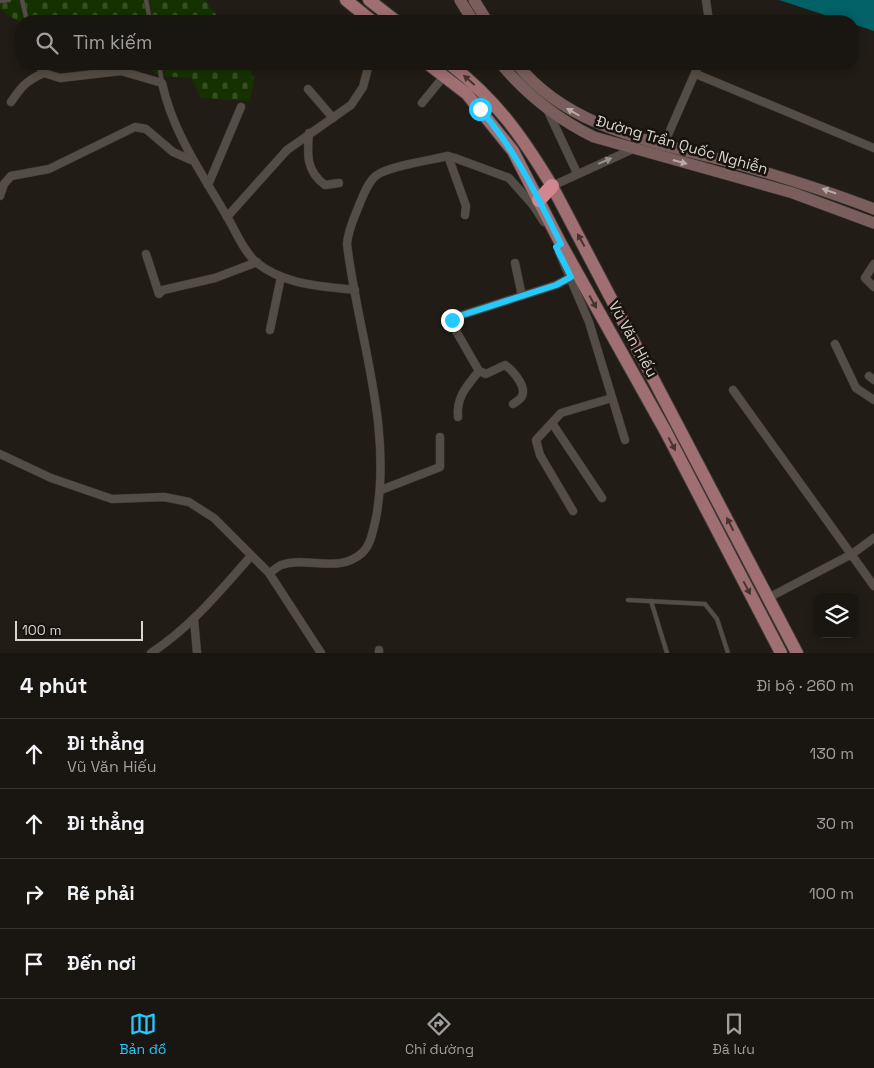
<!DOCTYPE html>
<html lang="vi">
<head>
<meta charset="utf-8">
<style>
	body { margin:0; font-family:"Space Grotesk",sans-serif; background:#221e19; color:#f1f3f6 }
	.controls { position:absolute; right:15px; bottom:15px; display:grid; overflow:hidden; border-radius:10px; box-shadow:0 2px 8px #0003 }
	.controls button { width:45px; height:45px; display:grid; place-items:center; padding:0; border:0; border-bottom:1px solid #373430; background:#191510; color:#f1f3f6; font:25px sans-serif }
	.scale { position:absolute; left:15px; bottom:12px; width:128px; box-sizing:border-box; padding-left:5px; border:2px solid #d8d5d0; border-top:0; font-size:14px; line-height:18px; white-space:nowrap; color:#d8d5d0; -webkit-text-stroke:4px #18130c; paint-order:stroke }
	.stop { position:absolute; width:15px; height:15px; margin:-11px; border:4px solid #25c9fe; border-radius:50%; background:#fff }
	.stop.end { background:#25c9fe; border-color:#fff; box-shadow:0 1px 5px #0008 }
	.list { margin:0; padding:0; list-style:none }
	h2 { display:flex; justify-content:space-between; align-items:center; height:65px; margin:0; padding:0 20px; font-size:21px }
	h2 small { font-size:16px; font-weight:400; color:#9f9f9f }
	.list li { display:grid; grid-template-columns:32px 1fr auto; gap:15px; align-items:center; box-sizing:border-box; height:70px; padding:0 20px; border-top:1px solid #373430 }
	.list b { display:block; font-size:19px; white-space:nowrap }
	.list p { margin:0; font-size:16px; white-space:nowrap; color:#9f9f9f }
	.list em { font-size:16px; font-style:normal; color:#9f9f9f }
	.icon { flex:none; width:28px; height:28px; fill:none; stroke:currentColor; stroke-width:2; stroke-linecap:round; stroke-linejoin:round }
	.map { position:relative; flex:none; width:874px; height:653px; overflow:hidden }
	.search { position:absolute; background:#191510; box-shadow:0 2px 8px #0003; left:15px; right:15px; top:15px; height:55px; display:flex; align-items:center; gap:12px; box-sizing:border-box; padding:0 18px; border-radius:20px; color:#9f9f9f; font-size:19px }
	.sheet { height:345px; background:#191510 }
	nav { display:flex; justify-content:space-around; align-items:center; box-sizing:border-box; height:70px; border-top:1px solid #373430; background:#191510; font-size:14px; color:#9f9f9f }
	nav a { display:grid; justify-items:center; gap:2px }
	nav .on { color:#25c9fe }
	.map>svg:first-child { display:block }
</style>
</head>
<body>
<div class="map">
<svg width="874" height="653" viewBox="0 0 874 653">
	<defs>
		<pattern id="cemetery-stones" width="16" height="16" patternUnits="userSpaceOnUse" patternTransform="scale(1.25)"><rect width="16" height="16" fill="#153100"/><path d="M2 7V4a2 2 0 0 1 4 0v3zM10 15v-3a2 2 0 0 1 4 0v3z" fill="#364e24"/></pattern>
	</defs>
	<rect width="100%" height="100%" fill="#211c15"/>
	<g fill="url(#cemetery-stones)">
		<path d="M0,0H205L221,21L21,23L0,10Z"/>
		<path d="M140,64H248L254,80L250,101L201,98L191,78L161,76Z"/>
	</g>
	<path fill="#026067" d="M779,0H874V31L853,24V21H843Z"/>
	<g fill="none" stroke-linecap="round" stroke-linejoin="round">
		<defs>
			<g id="lane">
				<path d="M22,0L27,21"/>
				<path d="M146,0L150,21"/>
				<path d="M0,1L9,0"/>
				<path d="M159,64L162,83"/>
				<path d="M628,600L705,604L717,619L728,653"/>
				<path d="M651,601L667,653"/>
			</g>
			<g id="street">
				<path d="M706,0L709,21"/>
				<path d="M38,64L44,73L60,78L121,71L162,83C173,133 201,172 226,215C236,231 243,251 257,263C285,285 321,286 355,290"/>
				<path d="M696,74L874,148"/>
				<path d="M308,89L333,118"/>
				<path d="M11,102C21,87 27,80 44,73"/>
				<path d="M422,103L444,76"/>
				<path d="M547,109L577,173"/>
				<path d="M309,133C307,154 306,171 325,185L339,183"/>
				<path d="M664,144L699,64"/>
				<path d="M448,156L466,206L465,215"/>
				<path d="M208,185L241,107"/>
				<path d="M552,186L633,149"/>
				<path d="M0,196L4,184L11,176L49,169L135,127L146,129L173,152L191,160"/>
				<path d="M227,217L287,150L351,105L363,87L369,64"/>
				<path d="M559,252L589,322L625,440"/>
				<path d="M146,254L159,294L163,290L215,278L257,262"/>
				<path d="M515,263L522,296"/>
				<path d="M874,264L865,278L874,287"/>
				<path d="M270,330L281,277"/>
				<path d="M835,344L856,388L874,400"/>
				<path d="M869,376L874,380"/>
				<path d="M733,390L874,586"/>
				<path d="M513,404C516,402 521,399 522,396C527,386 512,370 505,365L486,374L479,371L452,324L453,318L556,285L571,277"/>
				<path d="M458,417C456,397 467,386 479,371"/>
				<path d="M552,423L602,498"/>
				<path d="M0,454L51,478L112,499L164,497L189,502L214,518L269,573L321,653"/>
				<path d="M381,490L440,467V437"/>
				<path d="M573,511L540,455L536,440L561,413L612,398"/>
				<path d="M269,573C273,571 277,567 281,565C308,556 339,574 362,553C371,545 373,530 376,518C393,426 358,336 347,244C348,231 353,220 358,208C362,198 368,181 377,175C389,166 431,160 448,156L455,158L509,178L533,205L544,222"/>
				<path d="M768,598L852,554L874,538"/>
				<path d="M194,619L197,653"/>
				<path d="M379,650V653"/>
				<path d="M151,653C191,627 220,591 251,556"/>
			</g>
			<g id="secondary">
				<path d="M460,0L473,21"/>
				<path d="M474,0L487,21"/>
				<path d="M501,64C528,96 557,119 594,137L793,193L874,223"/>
				<path d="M517,64C568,128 651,141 726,161C776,175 825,190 874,209"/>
			</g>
			<g id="primary">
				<path d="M346,0L372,21"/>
				<path d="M369,0L396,21"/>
				<path d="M428,64L467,94L513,151L561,244L666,432L781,653"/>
				<path d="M450,64C497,101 521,135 552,186L797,653"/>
			</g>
			<path id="highway" d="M539,200L552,186"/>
		</defs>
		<use href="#lane" stroke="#3c3834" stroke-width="5"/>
		<use href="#street" stroke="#3c3834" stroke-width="9"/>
		<use href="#secondary" stroke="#3c3834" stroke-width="12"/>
		<use href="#primary" stroke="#3c3834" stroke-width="14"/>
		<use href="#highway" stroke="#3c3834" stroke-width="15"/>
		<use href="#lane" stroke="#534d45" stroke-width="4"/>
		<use href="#street" stroke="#534d45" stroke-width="8"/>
		<use href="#secondary" stroke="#795e5c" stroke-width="11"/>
		<use href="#primary" stroke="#9f6f72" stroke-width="12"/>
		<use href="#highway" stroke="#d28690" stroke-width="14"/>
	</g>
	<defs><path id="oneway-solid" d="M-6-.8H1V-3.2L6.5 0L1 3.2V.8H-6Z" transform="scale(1.25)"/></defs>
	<g fill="#473330">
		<use href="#oneway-solid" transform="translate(469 80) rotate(-139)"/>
		<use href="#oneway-solid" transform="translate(581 240) rotate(-119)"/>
		<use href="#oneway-solid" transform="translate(593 302) rotate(61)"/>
		<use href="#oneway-solid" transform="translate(672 444) rotate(62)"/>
		<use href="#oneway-solid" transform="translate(730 524) rotate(-117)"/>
		<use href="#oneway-solid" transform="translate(747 588) rotate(62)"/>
	</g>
	<g fill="#b7aba7">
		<use href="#oneway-solid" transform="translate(573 112) rotate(-150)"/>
		<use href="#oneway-solid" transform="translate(680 162) rotate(15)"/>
		<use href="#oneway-solid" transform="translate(829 191) rotate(-161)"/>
	</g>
	<use fill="#96918a" href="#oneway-solid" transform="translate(605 161) rotate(-23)"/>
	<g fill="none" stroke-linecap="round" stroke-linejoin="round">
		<path stroke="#25c9fe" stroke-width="6" d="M452,320L453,318L556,285L571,277L556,247L561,244C537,196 515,149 480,109"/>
	</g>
	<g text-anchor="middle" stroke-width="5" stroke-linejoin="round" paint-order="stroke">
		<g font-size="15" fill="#d8d5d0" stroke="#18130c">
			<text transform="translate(682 145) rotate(16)" y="5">Đường Trần Quốc Nghiễn</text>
			<text transform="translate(633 339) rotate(61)" y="5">Vũ Văn Hiếu</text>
		</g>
	</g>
</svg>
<div class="controls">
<button><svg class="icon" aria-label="layers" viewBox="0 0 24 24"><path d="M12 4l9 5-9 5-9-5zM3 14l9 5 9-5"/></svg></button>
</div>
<div class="scale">100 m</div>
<div class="stop" style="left:480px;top:109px"></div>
<div class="stop end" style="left:452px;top:320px"></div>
<div class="search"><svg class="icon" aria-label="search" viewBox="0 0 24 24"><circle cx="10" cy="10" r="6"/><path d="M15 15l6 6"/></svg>Tìm kiếm</div>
</div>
<section class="sheet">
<h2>4 phút<small>Đi bộ · 260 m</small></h2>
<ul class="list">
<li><svg class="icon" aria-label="ahead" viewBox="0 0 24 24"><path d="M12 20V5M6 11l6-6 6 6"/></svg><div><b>Đi thẳng</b><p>Vũ Văn Hiếu</p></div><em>130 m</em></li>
<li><svg class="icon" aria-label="ahead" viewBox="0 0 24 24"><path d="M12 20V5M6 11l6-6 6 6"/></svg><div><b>Đi thẳng</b></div><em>30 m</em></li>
<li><svg class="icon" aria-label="right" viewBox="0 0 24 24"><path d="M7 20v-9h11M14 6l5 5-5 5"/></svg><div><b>Rẽ phải</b></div><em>100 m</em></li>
<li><svg class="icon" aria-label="arrive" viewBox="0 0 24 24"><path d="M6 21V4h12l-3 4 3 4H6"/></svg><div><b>Đến nơi</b></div></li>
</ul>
</section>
<nav>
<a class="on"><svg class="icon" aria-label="map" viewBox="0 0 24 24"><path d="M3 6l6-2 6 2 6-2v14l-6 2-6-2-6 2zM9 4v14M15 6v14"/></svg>Bản đồ</a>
<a><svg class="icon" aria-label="directions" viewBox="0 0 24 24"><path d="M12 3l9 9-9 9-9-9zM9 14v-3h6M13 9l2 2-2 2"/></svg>Chỉ đường</a>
<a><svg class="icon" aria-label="saved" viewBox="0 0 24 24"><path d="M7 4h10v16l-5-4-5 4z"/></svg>Đã lưu</a>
</nav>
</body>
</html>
